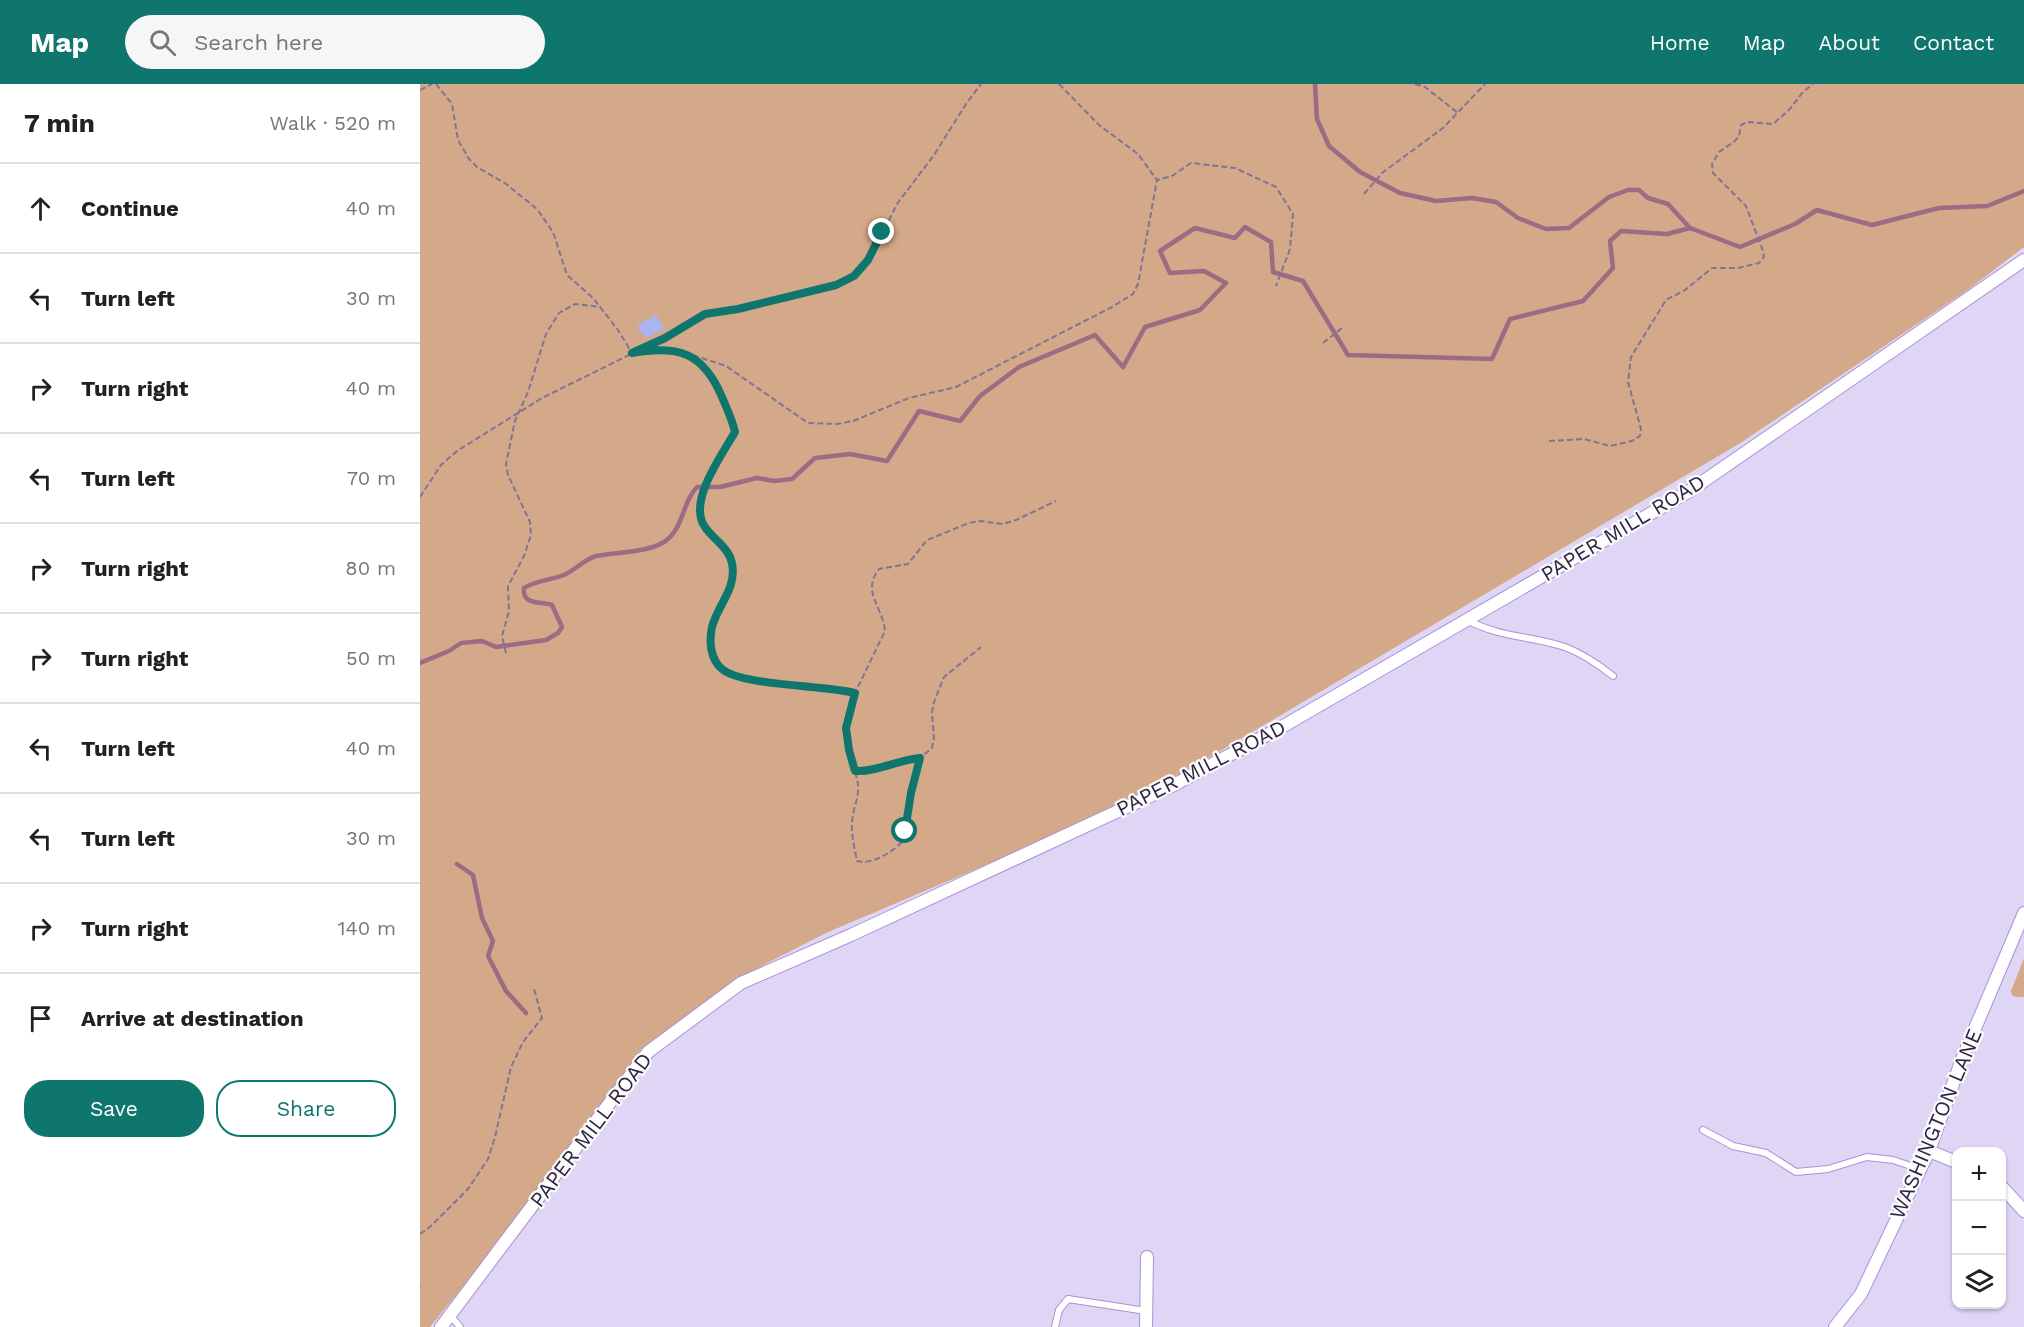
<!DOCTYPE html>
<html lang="en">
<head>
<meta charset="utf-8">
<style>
	body { margin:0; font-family:"Work Sans",sans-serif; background:#f6f6f6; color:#202124 }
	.controls { position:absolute; right:18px; bottom:18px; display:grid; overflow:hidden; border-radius:12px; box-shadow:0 2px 4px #0004 }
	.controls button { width:54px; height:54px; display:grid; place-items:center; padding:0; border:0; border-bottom:2px solid #e0e0e0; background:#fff; color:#202124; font:30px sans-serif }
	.stop { position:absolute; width:18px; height:18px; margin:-14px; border:4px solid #0f766e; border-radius:50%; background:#fff }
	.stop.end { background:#0f766e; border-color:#fff; box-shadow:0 2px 6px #0008 }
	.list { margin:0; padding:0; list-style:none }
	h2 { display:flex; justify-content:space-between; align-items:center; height:78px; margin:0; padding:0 24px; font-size:26px }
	h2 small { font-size:20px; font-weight:400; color:#757577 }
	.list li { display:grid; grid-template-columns:39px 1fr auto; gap:18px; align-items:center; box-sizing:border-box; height:90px; padding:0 24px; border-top:2px solid #e0e0e0 }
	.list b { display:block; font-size:22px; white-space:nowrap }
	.list em { font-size:20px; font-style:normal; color:#757577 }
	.actions { display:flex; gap:12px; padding:18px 24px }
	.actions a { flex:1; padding:14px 0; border:2px solid #0f766e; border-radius:24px; text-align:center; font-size:21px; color:#0f766e }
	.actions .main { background:#0f766e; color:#fff }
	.icon { flex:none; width:33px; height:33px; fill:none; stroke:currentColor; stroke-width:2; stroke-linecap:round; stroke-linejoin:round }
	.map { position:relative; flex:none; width:1604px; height:1243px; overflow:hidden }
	header { display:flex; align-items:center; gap:36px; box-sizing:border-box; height:84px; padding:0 30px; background:#0f766e; color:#fff }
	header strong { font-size:28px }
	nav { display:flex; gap:33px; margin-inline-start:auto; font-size:21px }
	.search { width:420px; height:54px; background:#f6f6f6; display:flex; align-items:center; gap:15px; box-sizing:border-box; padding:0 21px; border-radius:33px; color:#757577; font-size:22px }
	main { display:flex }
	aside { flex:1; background:#fff }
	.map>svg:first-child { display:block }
</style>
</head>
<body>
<header>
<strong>Map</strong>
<div class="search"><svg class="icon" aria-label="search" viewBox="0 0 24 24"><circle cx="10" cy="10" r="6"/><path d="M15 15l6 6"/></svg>Search here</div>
<nav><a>Home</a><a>Map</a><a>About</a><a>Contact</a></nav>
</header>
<main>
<aside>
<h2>7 min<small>Walk · 520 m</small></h2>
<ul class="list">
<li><svg class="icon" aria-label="ahead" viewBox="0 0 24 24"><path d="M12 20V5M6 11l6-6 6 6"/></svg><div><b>Continue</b></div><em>40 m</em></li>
<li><svg class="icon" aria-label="left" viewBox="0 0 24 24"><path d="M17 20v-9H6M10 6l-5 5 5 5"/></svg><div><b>Turn left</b></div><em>30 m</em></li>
<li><svg class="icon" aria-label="right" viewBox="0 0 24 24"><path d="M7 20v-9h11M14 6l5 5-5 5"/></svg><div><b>Turn right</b></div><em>40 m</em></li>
<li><svg class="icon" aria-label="left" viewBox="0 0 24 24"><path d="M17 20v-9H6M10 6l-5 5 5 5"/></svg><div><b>Turn left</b></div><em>70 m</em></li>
<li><svg class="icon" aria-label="right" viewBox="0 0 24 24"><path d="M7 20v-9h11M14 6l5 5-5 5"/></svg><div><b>Turn right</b></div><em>80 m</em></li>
<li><svg class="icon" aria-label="right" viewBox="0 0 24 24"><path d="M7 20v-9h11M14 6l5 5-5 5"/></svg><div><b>Turn right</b></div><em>50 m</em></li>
<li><svg class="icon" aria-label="left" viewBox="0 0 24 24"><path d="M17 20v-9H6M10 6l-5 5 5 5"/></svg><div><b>Turn left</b></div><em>40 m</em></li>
<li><svg class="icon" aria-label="left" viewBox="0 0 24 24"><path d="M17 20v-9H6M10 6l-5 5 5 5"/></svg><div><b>Turn left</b></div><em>30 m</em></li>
<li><svg class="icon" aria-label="right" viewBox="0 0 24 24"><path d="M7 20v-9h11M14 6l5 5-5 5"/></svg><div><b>Turn right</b></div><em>140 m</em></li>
<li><svg class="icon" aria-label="arrive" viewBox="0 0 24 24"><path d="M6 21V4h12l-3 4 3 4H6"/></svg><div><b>Arrive at destination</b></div></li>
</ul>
<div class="actions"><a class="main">Save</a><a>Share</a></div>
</aside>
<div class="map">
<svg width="1604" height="1243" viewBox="0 0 1604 1243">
	<rect width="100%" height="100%" fill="#dfd6f5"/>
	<g fill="#d3a989">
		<path d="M0,0H1604V163L1549,205L1322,358L773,683L627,755L406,849L316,895L221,965L140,1077L45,1200L10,1243H0Z"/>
		<path d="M1604,874V913H1596L1592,911L1591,907Z"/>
	</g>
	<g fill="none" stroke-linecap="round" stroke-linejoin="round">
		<g stroke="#9d6b83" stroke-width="4.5">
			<path d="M895,0L897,35L909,62L940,88L980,109L1016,117L1052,114L1076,118L1098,134L1126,145L1149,144L1189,113L1208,106H1219L1228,114L1248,120L1270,144"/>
			<path d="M0,579L29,567L41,559L62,557L76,563L126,556L138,549L142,543L132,521C121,517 102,522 104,504C115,497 131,496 144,491C155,486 165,475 176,472C196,468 226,469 244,458C264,445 262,418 277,403H300L337,394L354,397L372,395L395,374L430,370L467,377L499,327L540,337L560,312L599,283L675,251L703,283L725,243L780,226L806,199L784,187L750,189L740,167L775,144L815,154L825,143L851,158L853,188L883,197L928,271L1072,275L1090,235L1163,217L1193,184L1190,157L1201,147L1247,150L1270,144L1320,163L1375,140L1397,126L1452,141L1519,124L1567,122L1604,107"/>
			<path d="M37,780L53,791L62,834L73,857L68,872L86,907L106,929"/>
		</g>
	</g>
	<path fill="#acb4ef" d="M236,231L244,245L225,254L217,241Z"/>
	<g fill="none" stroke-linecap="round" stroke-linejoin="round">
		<defs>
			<g id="lane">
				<path d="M1047,536C1078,553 1112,552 1145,563C1163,570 1178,580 1193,592"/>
				<path d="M1283,1046L1313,1062L1346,1069L1376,1088L1408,1085L1447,1073L1473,1076L1500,1085"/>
				<path d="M30,1231L40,1243"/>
				<path d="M635,1243L639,1226L648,1215L726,1227"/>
			</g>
			<g id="street">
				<path d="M1509,1067L1536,1078"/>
				<path d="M1582,1103L1604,1127"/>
				<path d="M21,1243L228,968L321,899L431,851L752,702L860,644L1268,408L1604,176"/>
				<path d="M726,1243L727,1173"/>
				<path d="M1415,1243L1441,1210L1509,1067L1542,975L1604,829"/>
			</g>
		</defs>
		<use href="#lane" stroke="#a991dc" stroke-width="8"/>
		<use href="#street" stroke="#a991dc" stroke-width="14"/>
		<g stroke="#7f7594" stroke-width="2" stroke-dasharray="6 3" stroke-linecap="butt">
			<path d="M16,0L32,20L38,56L49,75L57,83L86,100L117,125L133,148L147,191L173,214L198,246L212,269C258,260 283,268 302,313C307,325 312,335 315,348C302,371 267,418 285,443C293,455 309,464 312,479C317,505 298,520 292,543C289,557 290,575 302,585C322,602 404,601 435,609L465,547C463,523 441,508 459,485L488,480L507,456L549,439L560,437L583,440L596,436L636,417"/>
			<path d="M639,0L679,41L718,70L737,96L752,92L771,79L815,84L856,103L873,130L870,165L856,202"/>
			<path d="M995,0L1005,3L1038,29"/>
			<path d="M0,6L12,0"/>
			<path d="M944,110L962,89L1023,44L1065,0"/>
			<path d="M903,259L922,244"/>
			<path d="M218,267L245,254L285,230L318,225L389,208L416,201L434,192L449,176L477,120L514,71L546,20L561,0"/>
			<path d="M273,271L306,282L388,339L417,340L433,337L489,314L536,303L692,223L713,210L718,200L737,96"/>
			<path d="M1129,357L1164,355L1190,362L1212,357L1220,352L1221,345L1208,298L1211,273L1246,216L1265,206L1292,184H1318L1339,179L1344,173L1343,167L1326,122L1293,89L1292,80L1299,68L1315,57L1319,52L1321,41L1327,38L1353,40L1369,26L1383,8L1393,0"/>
			<path d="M0,413L21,381L37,367L122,314L213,269"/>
			<path d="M86,569L82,552L89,527L88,502L104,472L111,451L110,438L88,391L86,380L95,337L108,308L126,250L139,229L155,220L181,223"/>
			<path d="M435,609L426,644L429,666L435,687L447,688L473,679L500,674L512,664L514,655L512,628L514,618L524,593L561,563"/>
			<path d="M435,688C443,711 433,719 432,739C431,751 435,766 437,777C451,781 471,769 481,759L500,674"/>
			<path d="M0,1150L11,1142L48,1105L68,1075L75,1053L91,983L103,958L122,934L114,905"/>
			<path d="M0,1202V1203"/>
		</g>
		<use href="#lane" stroke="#fff" stroke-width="6"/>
		<use href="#street" stroke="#fff" stroke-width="12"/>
	</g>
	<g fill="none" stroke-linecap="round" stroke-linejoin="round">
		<path stroke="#0f766e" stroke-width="8" d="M462,148L448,176L434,192L416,201L318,225L285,230L245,254L212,269C258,261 283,268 302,313C307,325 312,335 315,348C302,371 267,418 285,443C293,455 309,464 312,479C317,505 298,520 292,543C289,557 290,575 302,585C322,602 404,601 435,609L426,644L429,666L435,687C457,688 478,676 500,674L491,709L485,747"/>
	</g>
	<g text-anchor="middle" stroke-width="4.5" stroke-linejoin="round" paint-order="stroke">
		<g font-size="21" fill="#2e2442" stroke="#fcfcfc">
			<text transform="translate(1203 444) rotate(-31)" y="7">PAPER MILL ROAD</text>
			<text transform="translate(781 684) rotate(-27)" y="7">PAPER MILL ROAD</text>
			<text transform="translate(1516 1040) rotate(-67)" y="7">WASHINGTON LANE</text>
			<text transform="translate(171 1046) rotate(-53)" y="7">PAPER MILL ROAD</text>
		</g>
	</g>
</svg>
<div class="controls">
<button>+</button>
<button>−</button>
<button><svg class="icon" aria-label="layers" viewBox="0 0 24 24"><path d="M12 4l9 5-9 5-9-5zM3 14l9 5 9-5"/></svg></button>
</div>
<div class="stop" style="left:485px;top:747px"></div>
<div class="stop end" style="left:462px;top:148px"></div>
</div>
</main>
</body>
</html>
